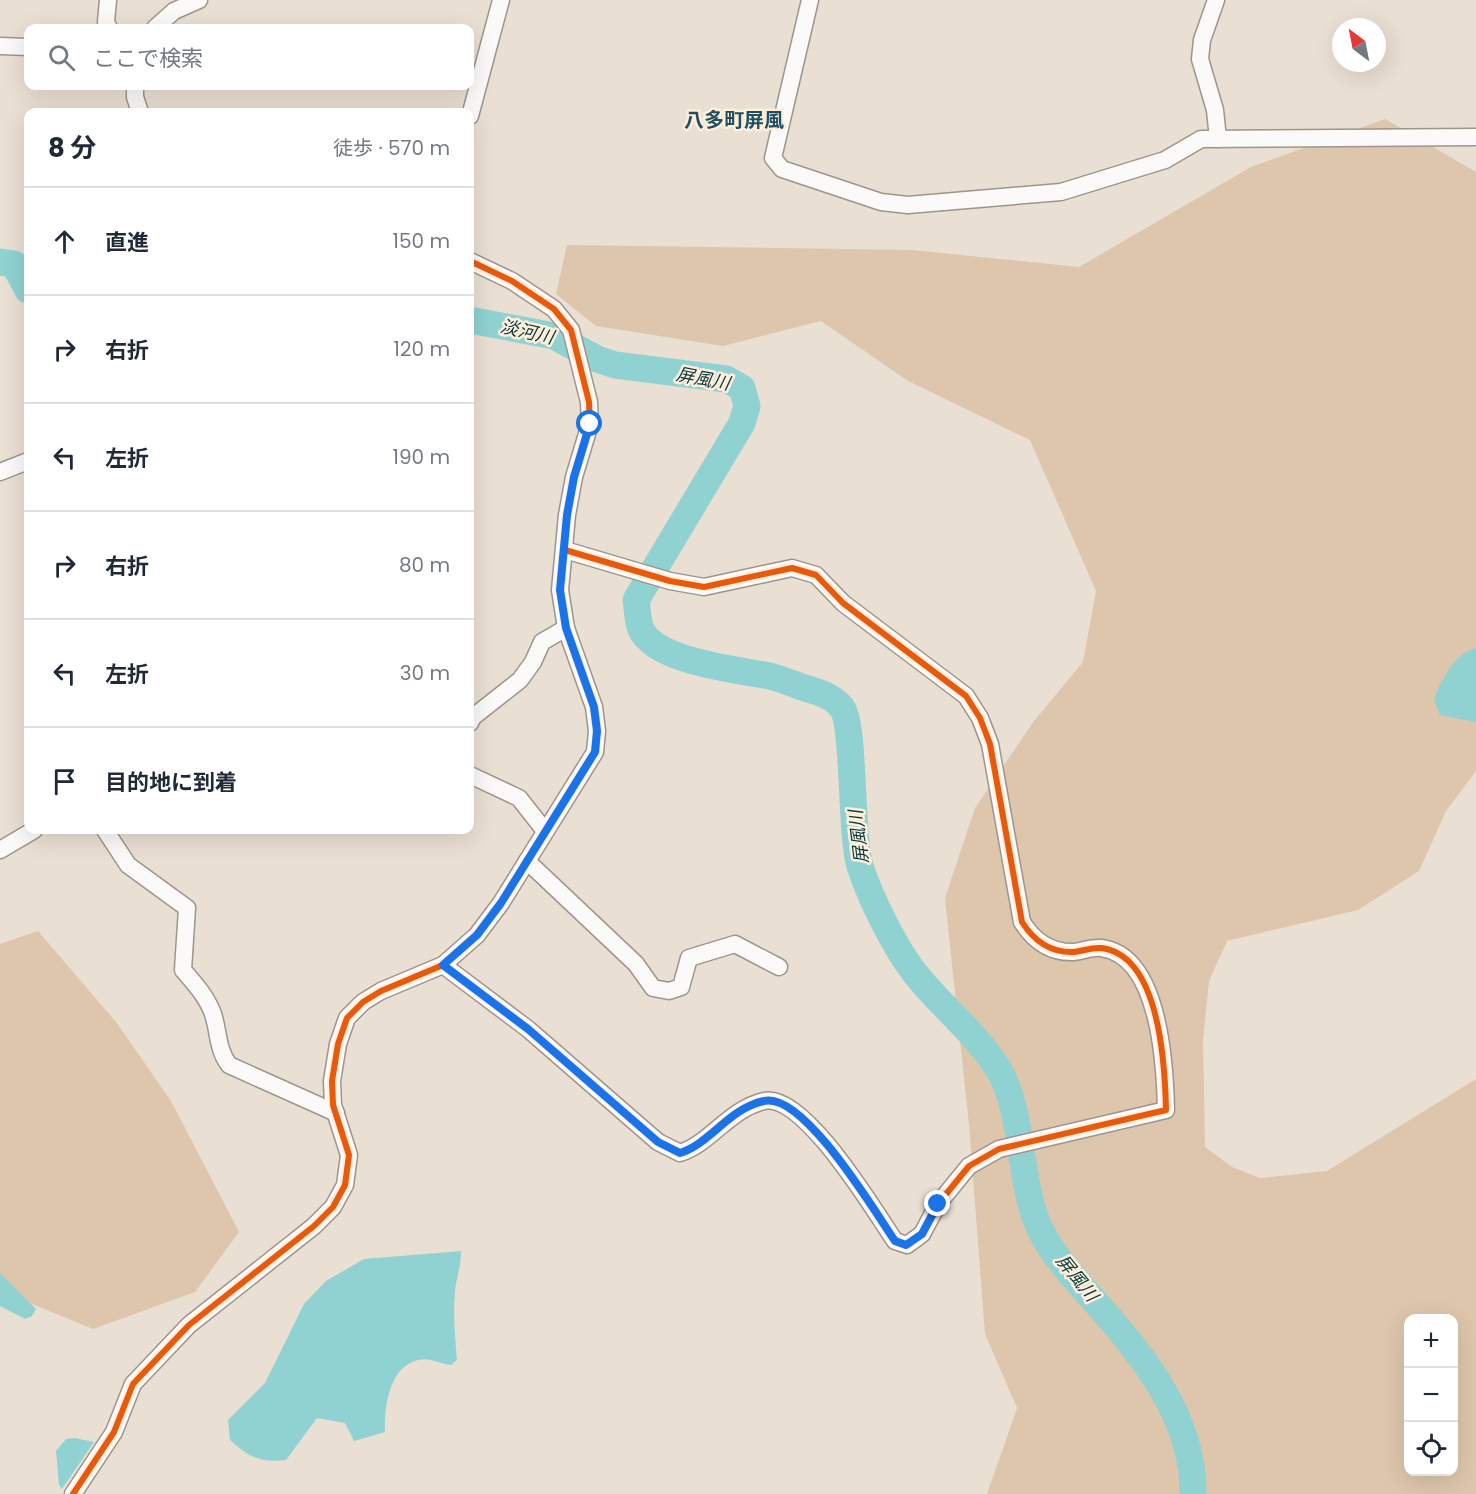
<!DOCTYPE html>
<html lang="ja">
<head>
<meta charset="utf-8">
<style>
	body { margin:0; font-family:Poppins,"Noto Sans JP",sans-serif; background:#f2f2f3; color:#1f2937 }
	.controls { position:absolute; right:18px; bottom:18px; display:grid; overflow:hidden; border-radius:12px; box-shadow:0 6px 24px #0002 }
	.controls button { width:54px; height:54px; display:grid; place-items:center; padding:0; border:0; border-bottom:2px solid #e0e1e3; background:#fff; color:#1f2937; font:30px sans-serif }
	.compass { position:absolute; left:1332px; top:18px; width:54px; height:54px; border-radius:50%; background:#fff; box-shadow:0 6px 24px #0002; rotate:328deg }
	.stop { position:absolute; width:18px; height:18px; margin:-14px; border:4px solid #1a73e8; border-radius:50%; background:#fff }
	.stop.end { background:#1a73e8; border-color:#fff; box-shadow:0 2px 6px #0008 }
	.list { margin:0; padding:0; list-style:none }
	h2 { display:flex; justify-content:space-between; align-items:center; height:78px; margin:0; padding:0 24px; font-size:26px }
	h2 small { font-size:20px; font-weight:400; color:#747a83 }
	.list li { display:grid; grid-template-columns:39px 1fr auto; gap:18px; align-items:center; box-sizing:border-box; height:108px; padding:0 24px; border-top:2px solid #e0e1e3 }
	.list b { display:block; font-size:22px; white-space:nowrap }
	.list em { font-size:20px; font-style:normal; color:#747a83 }
	.icon { flex:none; width:33px; height:33px; fill:none; stroke:currentColor; stroke-width:2; stroke-linecap:round; stroke-linejoin:round }
	.map { position:relative; flex:none; width:1476px; height:1494px; overflow:hidden }
	.search { position:absolute; background:#fff; box-shadow:0 6px 24px #0002; left:24px; top:24px; width:450px; height:66px; display:flex; align-items:center; gap:15px; box-sizing:border-box; padding:0 21px; border-radius:12px; color:#747a83; font-size:22px }
	.panel { position:absolute; background:#fff; box-shadow:0 6px 24px #0002; left:24px; top:108px; width:450px; height:726px; border-radius:12px }
	.map>svg:first-child { display:block }
</style>
</head>
<body>
<div class="map">
<svg width="1476" height="1494" viewBox="0 0 1476 1494">
	<rect width="100%" height="100%" fill="#eadfd3"/>
	<g fill="#ddc6ab" fill-rule="evenodd">
		<path d="M1385,119L1476,172V771L1446,811L1419,871L1358,910L1227,941L1209,981L1203,1041L1205,1147L1232,1167L1260,1178L1327,1171L1476,1079V1494H987L1017,1408L985,1334L969,1125L945,898L975,808L1034,721L1083,662L1096,591L1030,440L908,381L821,321L723,346L596,326L556,294L567,245L912,250L1079,267L1251,167ZM1408,1318H1454V1472H1408Z"/>
		<path d="M38,931L116,1022L171,1101L239,1232L195,1292L93,1329L3,1292L0,1280V944Z"/>
	</g>
	<g fill="#90d2d2">
		<path d="M1476,648V722L1440,715L1434,700C1440,681 1455,653 1476,648Z"/>
		<path d="M461,1251C461,1270 456,1277 455,1293C453,1315 455,1337 457,1360L451,1365C439,1364 430,1357 418,1360C389,1367 384,1407 385,1432L354,1441L345,1423L317,1418L286,1460C259,1463 249,1457 230,1440L228,1420L265,1383L304,1304L326,1281L364,1259Z"/>
		<path d="M0,1273L36,1309L32,1316L25,1319L0,1306Z"/>
		<path d="M75,1438L94,1442L62,1489L59,1485L56,1451L66,1439Z"/>
	</g>
	<g fill="none" stroke-linecap="round" stroke-linejoin="round">
		<g stroke="#90d2d2" stroke-width="27">
			<path d="M0,262L14,264L28,290"/>
			<path d="M470,320L554,336L597,359L615,365L726,379L742,388L747,406L742,423L636,600C638,610 637,624 643,633C662,662 737,670 770,676C782,679 795,685 808,689C819,692 835,698 842,708C855,725 850,833 860,866C870,898 897,952 918,977C945,1010 978,1035 1000,1072C1023,1113 1019,1177 1037,1222C1048,1250 1071,1274 1090,1296C1140,1352 1194,1415 1193,1494"/>
		</g>
		<defs>
			<g id="minor">
				<path d="M108,0L106,22L109,28"/>
				<path d="M810,0L773,158L782,169L881,202L908,205L1061,192L1165,160L1201,139L1476,137"/>
				<path d="M1216,0L1202,40L1200,59L1215,110L1218,139"/>
				<path d="M155,28L174,11L199,0"/>
				<path d="M0,46L28,47"/>
				<path d="M135,86V97L140,112"/>
				<path d="M470,116L501,0"/>
				<path d="M0,472L28,461"/>
				<path d="M470,723L473,717L520,680L533,662L542,642L566,628"/>
				<path d="M470,775L519,798L545,831"/>
				<path d="M105,830L128,865L187,908L183,970C195,984 207,997 213,1014C219,1032 217,1049 229,1065L336,1113"/>
				<path d="M0,850L34,830"/>
				<path d="M527,861L636,964L653,988L669,991L681,987L689,958L735,944L779,967"/>
				<path d="M443,965L528,1029L658,1142L680,1153C711,1143 728,1110 764,1101C803,1091 875,1212 895,1241L907,1245L922,1234L938,1204L969,1166L999,1149L1166,1110C1165,1065 1160,955 1101,948C1092,947 1083,951 1074,952C1050,953 1034,941 1022,922L990,744L980,718L966,696L843,603L816,575L792,568L704,587L670,581L565,550"/>
				<path d="M73,1494L114,1432L133,1384L189,1325L314,1226L333,1207L345,1185L349,1155L333,1105L332,1081L338,1044L347,1018L363,1002L381,991L443,965L477,935L501,903L595,752L597,731L594,707L566,628L560,590L567,515L574,477L590,424L589,402L571,330L554,309L512,281L470,261"/>
			</g>
		</defs>
		<use href="#minor" stroke="#9d958c" stroke-width="19"/>
		<use href="#minor" stroke="#fcfaf8" stroke-width="16"/>
		<defs>
			<g id="cycleway">
				<path d="M443,965L528,1029L658,1142L680,1153C711,1143 728,1110 764,1101C803,1091 875,1212 895,1241L907,1245L922,1234L938,1204L969,1166L999,1149L1166,1110C1165,1065 1160,955 1101,948C1092,947 1083,951 1074,952C1050,953 1034,941 1022,922L990,744L980,718L966,696L843,603L816,575L792,568L704,587L670,581L565,550"/>
				<path d="M73,1494L114,1432L133,1384L189,1325L314,1226L333,1207L345,1185L349,1155L333,1105L332,1081L338,1044L347,1018L363,1002L381,991L443,965L477,935L501,903L595,752L597,731L594,707L566,628L560,590L567,515L574,477L590,424L589,402L571,330L554,309L512,281L470,261"/>
			</g>
		</defs>
		<use href="#cycleway" stroke="#feeedc" stroke-width="10"/>
		<use href="#cycleway" stroke="#e8590c" stroke-width="6"/>
	</g>
	<g fill="none" stroke-linecap="round" stroke-linejoin="round">
		<path stroke="#1a73e8" stroke-width="8" d="M590,424L574,477L567,515L560,590L566,628L594,707L597,731L595,752L501,903L477,935L443,965L528,1029L658,1142L680,1153C711,1143 728,1109 764,1101C803,1091 875,1212 895,1241L906,1245L922,1234L938,1204"/>
	</g>
	<g text-anchor="middle" stroke-width="5" stroke-linejoin="round" paint-order="stroke">
		<g font-size="18" font-style="italic" fill="#08393c" stroke="#feeedc">
			<text transform="translate(527 332) rotate(13)" y="6">淡河川</text>
			<text transform="translate(703 379) rotate(11)" y="6">屏風川</text>
			<text transform="translate(859 837) rotate(-97)" y="6">屏風川</text>
			<text transform="translate(1077 1278) rotate(51)" y="6">屏風川</text>
		</g>
		<g font-size="20" font-weight="bold" fill="#1f4f61" stroke="#feeedc">
			<text x="734" y="127">八多町屏風</text>
		</g>
	</g>
</svg>
<div class="controls">
<button>+</button>
<button>−</button>
<button><svg class="icon" aria-label="locate" viewBox="0 0 24 24"><circle cx="12" cy="12" r="6"/><path d="M12 2v4M12 18v4M2 12h4M18 12h4"/></svg></button>
</div>
<svg class="compass" viewBox="-18 -18 36 36"><path d="M0-13l5 13h-10z" fill="#e53935"/><path d="M0 13l5-13h-10z" fill="#747a83"/></svg>
<div class="stop" style="left:590px;top:424px"></div>
<div class="stop end" style="left:938px;top:1204px"></div>
<div class="search"><svg class="icon" aria-label="search" viewBox="0 0 24 24"><circle cx="10" cy="10" r="6"/><path d="M15 15l6 6"/></svg>ここで検索</div>
<section class="panel">
<h2>8 分<small>徒歩 · 570 m</small></h2>
<ul class="list">
<li><svg class="icon" aria-label="ahead" viewBox="0 0 24 24"><path d="M12 20V5M6 11l6-6 6 6"/></svg><div><b>直進</b></div><em>150 m</em></li>
<li><svg class="icon" aria-label="right" viewBox="0 0 24 24"><path d="M7 20v-9h11M14 6l5 5-5 5"/></svg><div><b>右折</b></div><em>120 m</em></li>
<li><svg class="icon" aria-label="left" viewBox="0 0 24 24"><path d="M17 20v-9H6M10 6l-5 5 5 5"/></svg><div><b>左折</b></div><em>190 m</em></li>
<li><svg class="icon" aria-label="right" viewBox="0 0 24 24"><path d="M7 20v-9h11M14 6l5 5-5 5"/></svg><div><b>右折</b></div><em>80 m</em></li>
<li><svg class="icon" aria-label="left" viewBox="0 0 24 24"><path d="M17 20v-9H6M10 6l-5 5 5 5"/></svg><div><b>左折</b></div><em>30 m</em></li>
<li><svg class="icon" aria-label="arrive" viewBox="0 0 24 24"><path d="M6 21V4h12l-3 4 3 4H6"/></svg><div><b>目的地に到着</b></div></li>
</ul>
</section>
</div>
</body>
</html>
